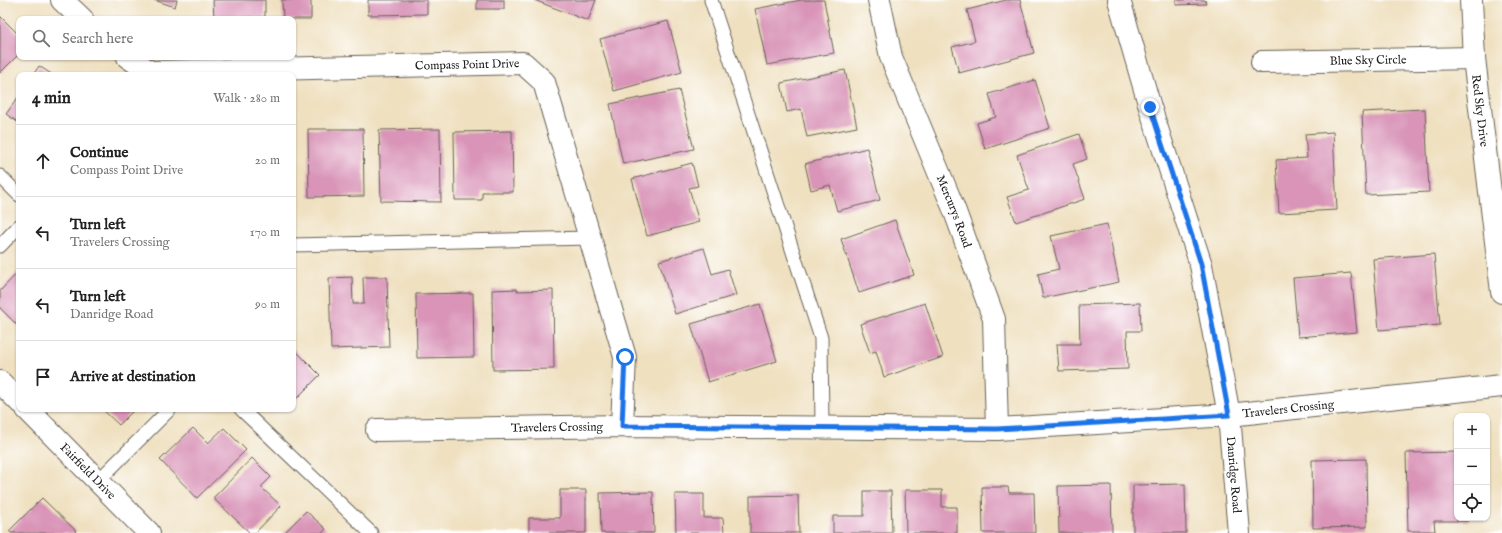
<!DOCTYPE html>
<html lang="en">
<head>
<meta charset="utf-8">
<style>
	body { margin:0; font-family:"IM FELL English",serif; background:#f2f2f2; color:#222 }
	.controls { position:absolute; right:12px; bottom:12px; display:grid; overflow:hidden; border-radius:8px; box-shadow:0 1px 3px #0004 }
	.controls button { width:36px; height:36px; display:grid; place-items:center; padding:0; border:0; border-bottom:1px solid #e0e0e0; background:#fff; color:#222; font:20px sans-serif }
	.stop { position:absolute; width:12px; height:12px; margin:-9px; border:3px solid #1a73e8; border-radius:50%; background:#fff }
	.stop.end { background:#1a73e8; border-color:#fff; box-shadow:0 1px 4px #0008 }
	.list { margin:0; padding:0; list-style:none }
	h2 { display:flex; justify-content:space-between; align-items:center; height:52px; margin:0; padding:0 16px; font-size:17px }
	h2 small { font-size:13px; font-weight:400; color:#767676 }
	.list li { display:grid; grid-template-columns:26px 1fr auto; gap:12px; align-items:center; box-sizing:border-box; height:72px; padding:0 16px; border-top:1px solid #e0e0e0 }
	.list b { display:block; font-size:15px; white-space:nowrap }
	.list p { margin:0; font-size:13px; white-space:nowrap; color:#767676 }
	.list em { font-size:13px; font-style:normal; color:#767676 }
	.icon { flex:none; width:22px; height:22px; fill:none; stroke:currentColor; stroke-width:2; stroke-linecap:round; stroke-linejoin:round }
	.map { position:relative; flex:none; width:1502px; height:533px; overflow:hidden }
	.search { position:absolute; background:#fff; box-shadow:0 1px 3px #0004; left:16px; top:16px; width:280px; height:44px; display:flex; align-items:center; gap:10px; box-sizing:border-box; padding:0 14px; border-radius:8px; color:#767676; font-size:15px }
	.panel { position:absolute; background:#fff; box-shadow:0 1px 3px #0004; left:16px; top:72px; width:280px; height:340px; border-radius:8px }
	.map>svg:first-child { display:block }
</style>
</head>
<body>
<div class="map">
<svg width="1502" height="533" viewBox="0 0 1502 533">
	<rect width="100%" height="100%" fill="#fff"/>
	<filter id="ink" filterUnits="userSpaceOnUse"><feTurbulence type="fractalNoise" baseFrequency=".025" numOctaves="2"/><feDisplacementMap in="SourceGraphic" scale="8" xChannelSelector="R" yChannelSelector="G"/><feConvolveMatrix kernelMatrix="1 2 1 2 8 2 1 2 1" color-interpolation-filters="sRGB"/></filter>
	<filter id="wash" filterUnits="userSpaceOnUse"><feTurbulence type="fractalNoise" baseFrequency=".012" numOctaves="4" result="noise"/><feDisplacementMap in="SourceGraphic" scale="16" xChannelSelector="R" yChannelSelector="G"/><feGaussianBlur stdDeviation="0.9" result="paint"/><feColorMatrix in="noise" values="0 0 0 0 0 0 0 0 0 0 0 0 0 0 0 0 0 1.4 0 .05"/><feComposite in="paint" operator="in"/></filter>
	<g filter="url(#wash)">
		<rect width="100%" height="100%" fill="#efe0c0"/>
		<g id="blocks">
			<g fill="#d994b8">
				<path d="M154,0H177L175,7Z"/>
				<path d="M213,0H265V17L214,18Z"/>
				<path d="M282,0H311V19H283Z"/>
				<path d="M368,0H427V14L368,15Z"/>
				<rect x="477" y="0" width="27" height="9"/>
				<path d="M534,0H596L588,21Z"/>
				<path d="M801,0H824L834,53L767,65L755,9Z"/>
				<path d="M1006,0H1020L1034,53L959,73L952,47L975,41L967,10Z"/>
				<path d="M1176,0H1205L1206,4L1176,5Z"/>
				<path d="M0,16L19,35V54L0,73Z"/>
				<path d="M668,21L682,72L614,91L600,39Z"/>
				<path d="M39,66L53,75H33Z"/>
				<path d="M845,70L857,127L807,137L801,109L787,112L781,83Z"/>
				<path d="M1035,80L1050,128L985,149L977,123L996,117L989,94Z"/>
				<path d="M679,90L694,149L623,164L610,104Z"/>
				<path d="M19,96V123L6,114Z"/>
				<path d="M1425,109L1429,192L1366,195L1362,112Z"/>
				<path d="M308,129H363L364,196L309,197Z"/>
				<path d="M440,129L441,202L381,201L379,130Z"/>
				<path d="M512,131L513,192H482V200H455L454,132Z"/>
				<path d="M1333,132L1337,210L1279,213L1276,160L1307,158L1305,134Z"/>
				<path d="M1079,134L1087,159L1073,164L1085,199L1016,222L1007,197L1029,190L1017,155Z"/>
				<path d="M867,148L880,200L837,211L830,185L811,190L805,164Z"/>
				<path d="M692,163L698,186L689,188L699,222L647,236L632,179Z"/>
				<path d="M895,220L914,275L859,293L841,239Z"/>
				<path d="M1107,224L1119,282L1043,298L1038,274L1059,269L1051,236Z"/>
				<path d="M704,248L712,274L728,269L736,295L675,314L659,261Z"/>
				<path d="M1434,254L1440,325L1379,330L1373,259Z"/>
				<path d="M19,271V327L0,308V291Z"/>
				<path d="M1351,273L1357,332L1298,337L1293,278Z"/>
				<path d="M352,277L353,304H364L363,277H387L389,347L331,349L329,278Z"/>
				<path d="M517,289V291L553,290L554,369L493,370L492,290Z"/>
				<path d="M473,293L474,357L417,358L416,294Z"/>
				<path d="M925,303L943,357L884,377L876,351L870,353L860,324Z"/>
				<path d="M1140,303L1141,331H1127L1128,369L1059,371L1057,344H1080L1079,305Z"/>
				<path d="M760,304L777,361L708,382L691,324Z"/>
				<path d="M293,348L320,375L293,402Z"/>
				<path d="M102,409H135L119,425Z"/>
				<path d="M193,428L208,443L224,428L246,450L197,498L160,460Z"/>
				<path d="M1457,452V518H1468V521H1434L1435,531H1408L1406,453Z"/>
				<path d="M252,458L271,477L261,487L281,506L255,533H250L213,498Z"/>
				<path d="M1366,459L1367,527L1313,528L1312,460Z"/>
				<path d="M1185,484L1186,533H1133V485Z"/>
				<path d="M1111,485L1112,533H1059L1058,486Z"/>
				<path d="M982,487H1008L1009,493H1034L1035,533H983Z"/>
				<path d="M560,490H586V533H529V518H560Z"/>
				<path d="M905,490H942V507H957V533H906Z"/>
				<path d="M864,491H891L892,533H833V516H864Z"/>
				<path d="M653,492L654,533H601L600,493Z"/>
				<path d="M675,494H704V518H723L724,533H676Z"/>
				<path d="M798,495L799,533H750V496Z"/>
				<path d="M42,498L76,531L74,533H11L9,531Z"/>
				<path d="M306,511L326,529L322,533H284Z"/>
			</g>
		</g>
	</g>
	<g filter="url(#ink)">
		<use href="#blocks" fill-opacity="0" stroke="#666155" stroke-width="1"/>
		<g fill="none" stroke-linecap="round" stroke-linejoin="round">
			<defs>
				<g id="service">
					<path d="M711,0L821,338L822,427"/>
					<path d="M0,176L19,195"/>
					<path d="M293,245L590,238"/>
					<path d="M0,246L19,226"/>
					<path d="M241,409L371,533"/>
					<path d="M98,481L170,409"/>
				</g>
				<g id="minor">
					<path d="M62,0L82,19"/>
					<path id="s1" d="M879,0L891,57L954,209L994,319L997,429"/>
					<path id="s2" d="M1119,0L1150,107L1201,265L1229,415L1239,533"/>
					<path id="s3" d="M1471,0L1474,58L1502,292"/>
					<path id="s4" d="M128,57L150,72L523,63L544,82L625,357L622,426"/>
					<path id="s5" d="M1262,62L1474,58"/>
					<path d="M0,382L19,401"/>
					<path id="s6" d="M27,409L149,533"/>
					<path id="s7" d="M377,430L622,426L997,429L1229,415L1502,386"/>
				</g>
			</defs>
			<use href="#service" stroke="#666155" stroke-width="15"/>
			<use href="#minor" stroke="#666155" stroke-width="24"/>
			<use href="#service" stroke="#fff" stroke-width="13"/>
			<use href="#minor" stroke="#fff" stroke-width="22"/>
		</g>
	</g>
	<g fill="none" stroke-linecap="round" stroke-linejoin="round" filter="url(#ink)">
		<path stroke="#1a73e8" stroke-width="5" d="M625,357L622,426L997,429L1229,415L1201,264L1150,107"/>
	</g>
	<g text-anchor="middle" stroke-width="3" stroke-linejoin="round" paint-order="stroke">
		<g font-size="12" fill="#1c1c1c" stroke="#fff">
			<text dy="4" stroke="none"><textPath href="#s5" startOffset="106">Blue Sky Circle</textPath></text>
			<text dy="4" stroke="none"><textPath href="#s4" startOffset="344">Compass Point Drive</textPath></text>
			<text dy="4" stroke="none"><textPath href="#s3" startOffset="111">Red Sky Drive</textPath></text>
			<text dy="4" stroke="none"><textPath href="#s1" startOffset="225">Mercurys Road</textPath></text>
			<text dy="4" stroke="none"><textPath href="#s7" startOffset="912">Travelers Crossing</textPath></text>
			<text dy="4" stroke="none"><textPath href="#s7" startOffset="180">Travelers Crossing</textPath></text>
			<text dy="4" stroke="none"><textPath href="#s6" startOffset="87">Fairfield Drive</textPath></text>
			<text dy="4" stroke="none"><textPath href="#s2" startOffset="490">Danridge Road</textPath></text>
		</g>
	</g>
</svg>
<div class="controls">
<button>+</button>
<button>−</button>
<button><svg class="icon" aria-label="locate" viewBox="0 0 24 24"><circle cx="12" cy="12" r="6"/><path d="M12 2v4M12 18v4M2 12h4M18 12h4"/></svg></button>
</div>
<div class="stop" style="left:625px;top:357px"></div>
<div class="stop end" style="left:1150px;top:107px"></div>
<div class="search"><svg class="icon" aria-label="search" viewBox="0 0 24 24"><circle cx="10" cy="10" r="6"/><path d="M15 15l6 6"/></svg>Search here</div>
<section class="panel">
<h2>4 min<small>Walk · 280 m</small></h2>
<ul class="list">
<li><svg class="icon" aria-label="ahead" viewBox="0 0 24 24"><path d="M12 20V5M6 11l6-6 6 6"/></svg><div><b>Continue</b><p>Compass Point Drive</p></div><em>20 m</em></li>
<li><svg class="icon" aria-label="left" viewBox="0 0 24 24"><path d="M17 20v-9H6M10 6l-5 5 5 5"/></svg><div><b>Turn left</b><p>Travelers Crossing</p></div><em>170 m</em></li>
<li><svg class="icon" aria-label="left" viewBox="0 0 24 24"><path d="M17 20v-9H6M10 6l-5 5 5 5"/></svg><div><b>Turn left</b><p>Danridge Road</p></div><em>90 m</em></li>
<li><svg class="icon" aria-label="arrive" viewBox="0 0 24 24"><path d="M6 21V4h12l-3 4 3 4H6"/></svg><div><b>Arrive at destination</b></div></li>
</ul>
</section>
</div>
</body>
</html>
